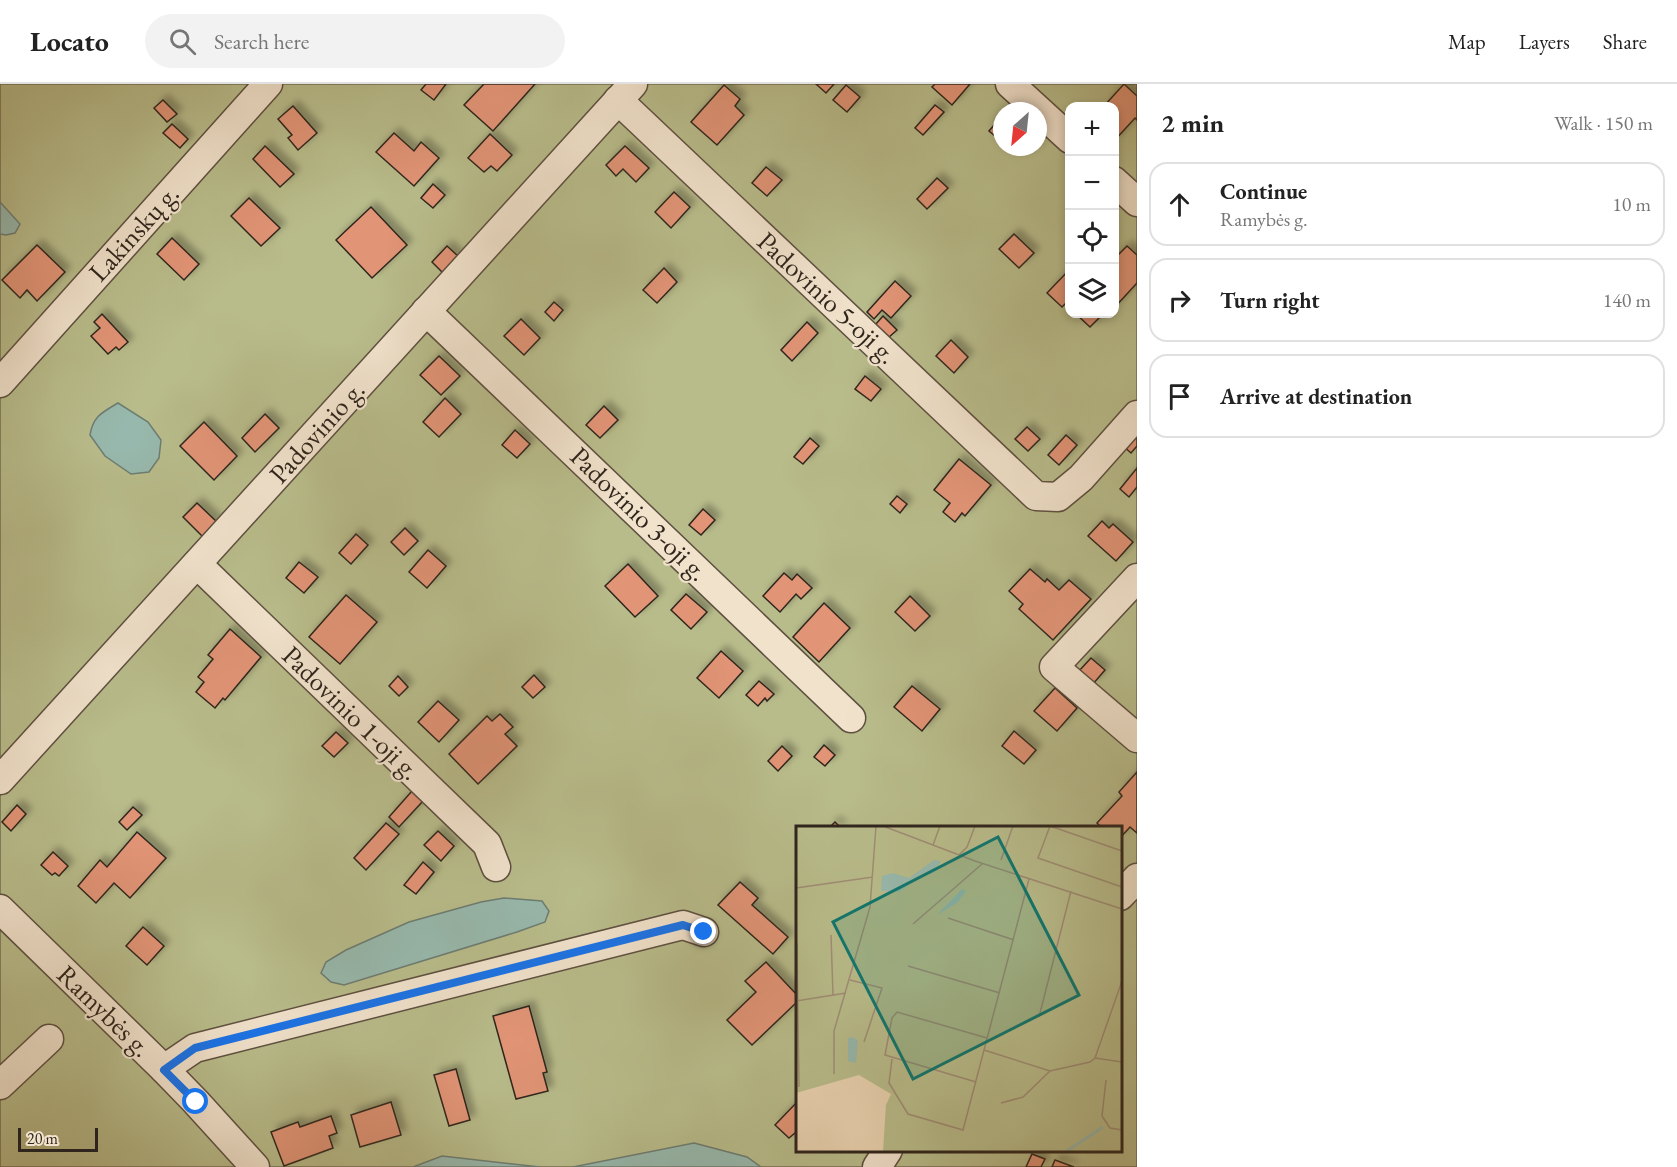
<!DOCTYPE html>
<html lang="en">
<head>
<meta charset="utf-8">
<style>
	body { margin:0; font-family:"EB Garamond",serif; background:#f2f2f2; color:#222 }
	.controls { position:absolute; right:18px; top:18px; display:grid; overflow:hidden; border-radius:12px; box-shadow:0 3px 9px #0003 }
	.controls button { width:54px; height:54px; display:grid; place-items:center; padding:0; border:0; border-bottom:2px solid #e0e0e0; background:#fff; color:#222; font:30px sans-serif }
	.compass { position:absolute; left:993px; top:18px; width:54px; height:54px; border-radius:50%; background:#fff; box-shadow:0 3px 9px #0003; rotate:207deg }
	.scale { position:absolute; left:18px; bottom:15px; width:80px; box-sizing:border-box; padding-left:6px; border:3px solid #2f251c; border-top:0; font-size:16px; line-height:21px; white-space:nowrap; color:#2f251c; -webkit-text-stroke:4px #f1e2cc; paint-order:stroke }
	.stop { position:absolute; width:18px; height:18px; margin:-14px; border:4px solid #1a73e8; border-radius:50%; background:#fff }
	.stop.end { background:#1a73e8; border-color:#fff; box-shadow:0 2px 6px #0008 }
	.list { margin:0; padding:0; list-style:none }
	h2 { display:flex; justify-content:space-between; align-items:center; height:78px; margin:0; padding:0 24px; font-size:26px }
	h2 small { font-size:20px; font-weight:400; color:#767676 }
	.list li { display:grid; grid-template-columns:39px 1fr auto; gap:18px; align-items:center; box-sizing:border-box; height:84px; margin:0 12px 12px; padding:0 12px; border:2px solid #e0e0e0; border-radius:18px }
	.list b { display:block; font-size:22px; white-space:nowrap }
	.list p { margin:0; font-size:20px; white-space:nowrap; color:#767676 }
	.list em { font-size:20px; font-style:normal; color:#767676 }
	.icon { flex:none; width:33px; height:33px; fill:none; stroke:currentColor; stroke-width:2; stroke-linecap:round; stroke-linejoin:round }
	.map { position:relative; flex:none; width:1137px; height:1083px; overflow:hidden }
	header { display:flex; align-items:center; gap:36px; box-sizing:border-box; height:84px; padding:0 30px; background:#fff; border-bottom:2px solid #e0e0e0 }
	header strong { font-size:28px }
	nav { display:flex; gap:33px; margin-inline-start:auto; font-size:21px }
	.search { width:420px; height:54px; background:#f2f2f2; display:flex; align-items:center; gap:15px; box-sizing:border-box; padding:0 21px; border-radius:33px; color:#767676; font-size:22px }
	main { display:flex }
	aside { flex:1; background:#fff }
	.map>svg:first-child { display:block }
</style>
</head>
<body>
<header>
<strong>Locato</strong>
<div class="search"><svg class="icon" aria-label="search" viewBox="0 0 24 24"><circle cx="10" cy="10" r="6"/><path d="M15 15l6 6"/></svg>Search here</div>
<nav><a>Map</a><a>Layers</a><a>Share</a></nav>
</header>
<main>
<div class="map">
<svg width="1137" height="1083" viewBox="0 0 1137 1083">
	<defs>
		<filter id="shadow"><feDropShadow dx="5.5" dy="-5.5" stdDeviation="3" flood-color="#0004"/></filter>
	</defs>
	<rect width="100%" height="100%" fill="#e9d2b0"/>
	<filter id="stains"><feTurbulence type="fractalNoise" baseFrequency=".00333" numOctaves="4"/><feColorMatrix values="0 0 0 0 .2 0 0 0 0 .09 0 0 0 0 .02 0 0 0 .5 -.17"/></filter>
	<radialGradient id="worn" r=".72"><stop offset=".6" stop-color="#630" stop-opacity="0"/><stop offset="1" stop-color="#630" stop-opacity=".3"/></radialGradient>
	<path fill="#b8bb8a" stroke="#747053" stroke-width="1.5" fill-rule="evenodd" d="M0,0H1137V1083H0ZM1070,22H1114V230H1070ZM1002,27H1038V63H1002ZM798,744H1120V1066H798Z"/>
	<g fill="#97b8ac" stroke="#6d7d72" stroke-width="1.5">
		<path d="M0,118L20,140L15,149L6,151L0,150Z"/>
		<path d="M118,319L148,338L161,356L159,374L149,388L131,390L105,372L90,351C93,332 103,328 118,319Z"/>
		<path d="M504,814L542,817L549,827L545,838L517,848L344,901L331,898L321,889L326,878L346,866L409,838L481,818Z"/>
		<path d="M694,1059L747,1073L761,1083H573Z"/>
		<path d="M442,1072L540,1083H413Z"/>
	</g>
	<g fill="#e19476" stroke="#2f251c" stroke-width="1.5" filter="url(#shadow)">
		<path d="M426,0H446L434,16L421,6Z"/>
		<path d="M484,0H535L493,47L464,21Z"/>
		<path d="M816,0H834L826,9Z"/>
		<path d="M935,0H970L952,21L932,3Z"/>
		<path d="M1124,0L1137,12V36L1135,34L1114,57V22H1104Z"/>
		<path d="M724,1L740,15L735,22L744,31L717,61L691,38Z"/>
		<path d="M846,1L860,13L847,28L833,16Z"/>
		<path d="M163,16L177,30L167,38L154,24Z"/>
		<path d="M935,21L944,28L923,51L915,44Z"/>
		<path d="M293,22L317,49L298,66L288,54L292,51L278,35Z"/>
		<path d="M1002,32V58L989,47Z"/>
		<path d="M172,40L188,55L180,64L163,49Z"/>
		<path d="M394,49L414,67L421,58L439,74L414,102L376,68Z"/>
		<path d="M490,50L512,71L497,87L491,82L484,88L468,74Z"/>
		<path d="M265,62L294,90L280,103L253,75Z"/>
		<path d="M625,62L649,84L636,98L623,85L616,92L606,81Z"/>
		<path d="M766,83L782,96L767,112L752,99Z"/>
		<path d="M937,94L948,104L927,125L917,115Z"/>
		<path d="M433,100L445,111L433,124L421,114Z"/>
		<path d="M674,108L690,123L671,144L655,128Z"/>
		<path d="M249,114L280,144L261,162L231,132Z"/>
		<path d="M371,123L407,161L372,194L336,156Z"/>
		<path d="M1014,150L1034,169L1019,184L999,165Z"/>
		<path d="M172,154L199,180L184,196L157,170Z"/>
		<path d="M37,161L65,188L37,217L27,206L20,214L2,196Z"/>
		<path d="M447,162L459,173L443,189L432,178Z"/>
		<path d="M1127,162L1137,171V199L1114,224V175Z"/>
		<path d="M664,184L677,198L657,219L643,206Z"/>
		<path d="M1070,185V215L1062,223L1047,209Z"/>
		<path d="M895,197L911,212L891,234L882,226L874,235L867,228Z"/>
		<path d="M554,218L563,226L554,237L545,228Z"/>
		<path d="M102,230L128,258L119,266L116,263L108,270L91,252L100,244L94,238Z"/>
		<path d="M1076,230H1103L1090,243Z"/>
		<path d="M883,232L897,246L888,254L875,241Z"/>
		<path d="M521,235L540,254L524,271L504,252Z"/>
		<path d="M807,238L818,249L792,277L781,266Z"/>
		<path d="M951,256L968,273L954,289L936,272Z"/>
		<path d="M439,272L460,292L441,311L420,291Z"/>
		<path d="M865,292L881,305L871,317L855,305Z"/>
		<path d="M445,314L461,330L439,353L423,338Z"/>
		<path d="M604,322L618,336L600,354L586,341Z"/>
		<path d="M265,330L279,344L255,368L242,354Z"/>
		<path d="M204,338L237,372L214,396L180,362Z"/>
		<path d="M1027,343L1040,355L1028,367L1015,355Z"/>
		<path d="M1137,344V362L1131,369L1122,361Z"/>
		<path d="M515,346L530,360L517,374L502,361Z"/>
		<path d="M1066,351L1077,361L1059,381L1048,371Z"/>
		<path d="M810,354L819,362L803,380L794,373Z"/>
		<path d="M959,375L991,401L965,432L962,429L955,438L943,428L950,419L934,406Z"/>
		<path d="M1137,384V403L1129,413L1120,405Z"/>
		<path d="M897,412L907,420L900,429L890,420Z"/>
		<path d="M197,419L217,438L203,453L183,433Z"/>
		<path d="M703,425L715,436L701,451L689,441Z"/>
		<path d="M1102,437L1109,444L1113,440L1133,458L1116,477L1088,452Z"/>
		<path d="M405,444L418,457L404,471L391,458Z"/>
		<path d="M356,450L368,461L351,480L339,469Z"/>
		<path d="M428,466L446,482L427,504L409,488Z"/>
		<path d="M299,478L318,493L304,509L286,494Z"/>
		<path d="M628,480L658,512L635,533L605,502Z"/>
		<path d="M1030,485L1045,498L1047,495L1059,506L1069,496L1091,515L1053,556L1019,525L1023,520L1009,507Z"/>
		<path d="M784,489L792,496L797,490L812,504L801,515L796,510L780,528L763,512Z"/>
		<path d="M686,510L707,528L691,545L671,526Z"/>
		<path d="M346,511L377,538L340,580L309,553Z"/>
		<path d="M910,512L930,532L915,547L895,528Z"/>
		<path d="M824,519L850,544L819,578L793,553Z"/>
		<path d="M230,545L261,573L225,616L223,614L215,624L196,608L204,598L198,593L213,575L208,571Z"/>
		<path d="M721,567L743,587L719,614L697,594Z"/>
		<path d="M1091,574L1105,586L1093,600L1079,587Z"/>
		<path d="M534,591L545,603L533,614L522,603Z"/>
		<path d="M398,592L408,603L399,612L389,602Z"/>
		<path d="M759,597L774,610L767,617L765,614L758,622L746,611Z"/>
		<path d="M912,602L940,625L922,647L894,623Z"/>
		<path d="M1055,604L1077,624L1057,647L1034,627Z"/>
		<path d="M438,617L459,636L439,658L418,638Z"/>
		<path d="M500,630L513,643L505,650L517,662L478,700L449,670L487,632L492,637Z"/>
		<path d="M1014,647L1036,666L1024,680L1002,662Z"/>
		<path d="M336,648L348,659L334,673L322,662Z"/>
		<path d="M824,661L835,671L825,682L814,673Z"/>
		<path d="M782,662L792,672L778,687L768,677Z"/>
		<path d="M1137,688V749L1130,743L1120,754V744H1102L1097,739L1122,712L1119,708Z"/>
		<path d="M412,707L423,717L399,743L389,733Z"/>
		<path d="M17,721L26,730L11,747L2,738Z"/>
		<path d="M133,723L142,731L127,746L119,738Z"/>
		<path d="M835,738L841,744H829Z"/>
		<path d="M386,739L399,750L366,786L354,774Z"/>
		<path d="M438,747L454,762L441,777L424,761Z"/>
		<path d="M137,748L166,774L130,814L114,799L96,819L78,802L100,776L107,783Z"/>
		<path d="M53,768L68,782L59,792L55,789L52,791L41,781Z"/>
		<path d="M423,778L434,788L416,810L404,801Z"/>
		<path d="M740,798L758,814L752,821L788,853L773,870L718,821Z"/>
		<path d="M143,843L164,862L147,881L126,862Z"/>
		<path d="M766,878L798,912V917L752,961L727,936L756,908L745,897Z"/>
		<path d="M529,922L547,988L543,989L548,1007L516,1015L493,932Z"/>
		<path d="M456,985L470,1036L449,1042L434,991Z"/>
		<path d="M798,1017V1052L795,1049L789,1054L775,1041Z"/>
		<path d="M391,1018L401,1051L360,1063L351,1031Z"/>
		<path d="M331,1032L337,1049L329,1052L333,1064L284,1082L271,1048L298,1038L300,1043Z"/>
		<path d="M1032,1070L1045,1075L1041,1083H1026Z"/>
		<path d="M1055,1076L1074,1083H1052Z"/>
	</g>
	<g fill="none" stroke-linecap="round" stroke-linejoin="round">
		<defs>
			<g id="street">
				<path d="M1010,0L1070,55"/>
				<path d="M618,16L1036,412L1058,413L1081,394L1137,331"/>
				<path d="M1114,97L1137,118"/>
				<path d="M426,227L851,634"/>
				<path d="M0,299L268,0"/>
				<path d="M197,480L487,760L496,783"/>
				<path d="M1137,494L1054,583L1137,654"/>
				<path d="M0,696L633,0"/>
				<path d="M1120,812L1137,794"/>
				<path d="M0,825L164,985L196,1018L255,1083"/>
				<path d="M164,985L195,964L683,841L704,848"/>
				<path d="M0,1001L49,955"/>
				<path d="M877,1083L888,1066"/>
			</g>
		</defs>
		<use href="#street" stroke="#5e5041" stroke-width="31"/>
		<use href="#street" stroke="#f1e2cc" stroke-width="28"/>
	</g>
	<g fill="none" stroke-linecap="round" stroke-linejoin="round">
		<path stroke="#1a73e8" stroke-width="8" d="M196,1018L164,986L195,964L683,841L704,848"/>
	</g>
	<g text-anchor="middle" stroke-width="4.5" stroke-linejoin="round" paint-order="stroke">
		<g font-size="27" fill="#2f251c" stroke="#f1e2cc">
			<text transform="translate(134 149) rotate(-48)" y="9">Lakinskų g.</text>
			<text transform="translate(827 214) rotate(43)" y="9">Padovinio 5-oji g.</text>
			<text transform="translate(317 348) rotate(-48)" y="9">Padovinio g.</text>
			<text transform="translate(639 430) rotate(44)" y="9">Padovinio 3-oji g.</text>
			<text transform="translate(351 629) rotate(44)" y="9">Padovinio 1-oji g.</text>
			<text transform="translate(104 927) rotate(44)" y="9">Ramybės g.</text>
		</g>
	</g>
	<g transform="translate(796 742)">
		<rect width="326" height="326" fill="#e9d2b0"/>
		<path d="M0,0H325V325H87L90,279L95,268L63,249L0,267Z" fill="#b8bb8a"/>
		<path d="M138,34L145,35L139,46L121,53L103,66L85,65L86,50L97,47L113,52ZM166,63L170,65L161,77L141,89ZM57,211L62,215L60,237L52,235V212Z" fill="#97b8ac"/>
		<path fill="none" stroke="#97b8ac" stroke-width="3" d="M271,325L307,301"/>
		<path fill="none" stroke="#9f8d75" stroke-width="1.5" d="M87,0L179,35L326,83M137,19L144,0M326,25L254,0L242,32L326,61M163,29L171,21L179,0M205,34L217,0M0,62L77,51M152,92L218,114M117,98L186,38M35,109L37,169M1,117L3,261M112,140L204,167M54,154L86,162L68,216M0,175L50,167M243,191L275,65M188,224L254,245L294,236L299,232L326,155M299,232L326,236M96,233L93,257L112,288L167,304L233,53M38,248V205L74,81L80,0M310,254L306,290L314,302L326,304M180,256L89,229L96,192L101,186L191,212M205,277L227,271L254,245"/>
		<path fill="#0f766e" fill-opacity="0.15" stroke="#0f766e" stroke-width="3" d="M202,11L283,169L117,253L37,96Z"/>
		<rect width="326" height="326" fill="none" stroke="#2f251c" stroke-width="3"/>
	</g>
	<rect width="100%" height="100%" filter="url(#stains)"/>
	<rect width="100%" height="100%" fill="url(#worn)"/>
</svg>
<div class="controls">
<button>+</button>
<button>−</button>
<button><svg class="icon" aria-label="locate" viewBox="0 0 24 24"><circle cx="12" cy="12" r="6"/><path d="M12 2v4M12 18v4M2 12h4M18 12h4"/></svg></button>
<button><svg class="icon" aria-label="layers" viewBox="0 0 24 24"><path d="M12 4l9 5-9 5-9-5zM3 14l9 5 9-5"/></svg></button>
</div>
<svg class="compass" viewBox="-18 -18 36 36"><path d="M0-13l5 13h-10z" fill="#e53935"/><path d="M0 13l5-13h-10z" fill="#767676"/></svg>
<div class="scale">20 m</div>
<div class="stop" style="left:196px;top:1018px"></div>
<div class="stop end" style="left:704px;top:848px"></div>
</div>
<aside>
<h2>2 min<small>Walk · 150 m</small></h2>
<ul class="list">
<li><svg class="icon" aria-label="ahead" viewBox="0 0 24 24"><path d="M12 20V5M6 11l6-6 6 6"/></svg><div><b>Continue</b><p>Ramybės g.</p></div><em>10 m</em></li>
<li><svg class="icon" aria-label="right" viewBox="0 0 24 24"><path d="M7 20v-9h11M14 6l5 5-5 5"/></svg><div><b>Turn right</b></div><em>140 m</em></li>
<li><svg class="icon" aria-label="arrive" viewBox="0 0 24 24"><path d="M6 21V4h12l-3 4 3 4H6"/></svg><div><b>Arrive at destination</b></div></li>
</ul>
</aside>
</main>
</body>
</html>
